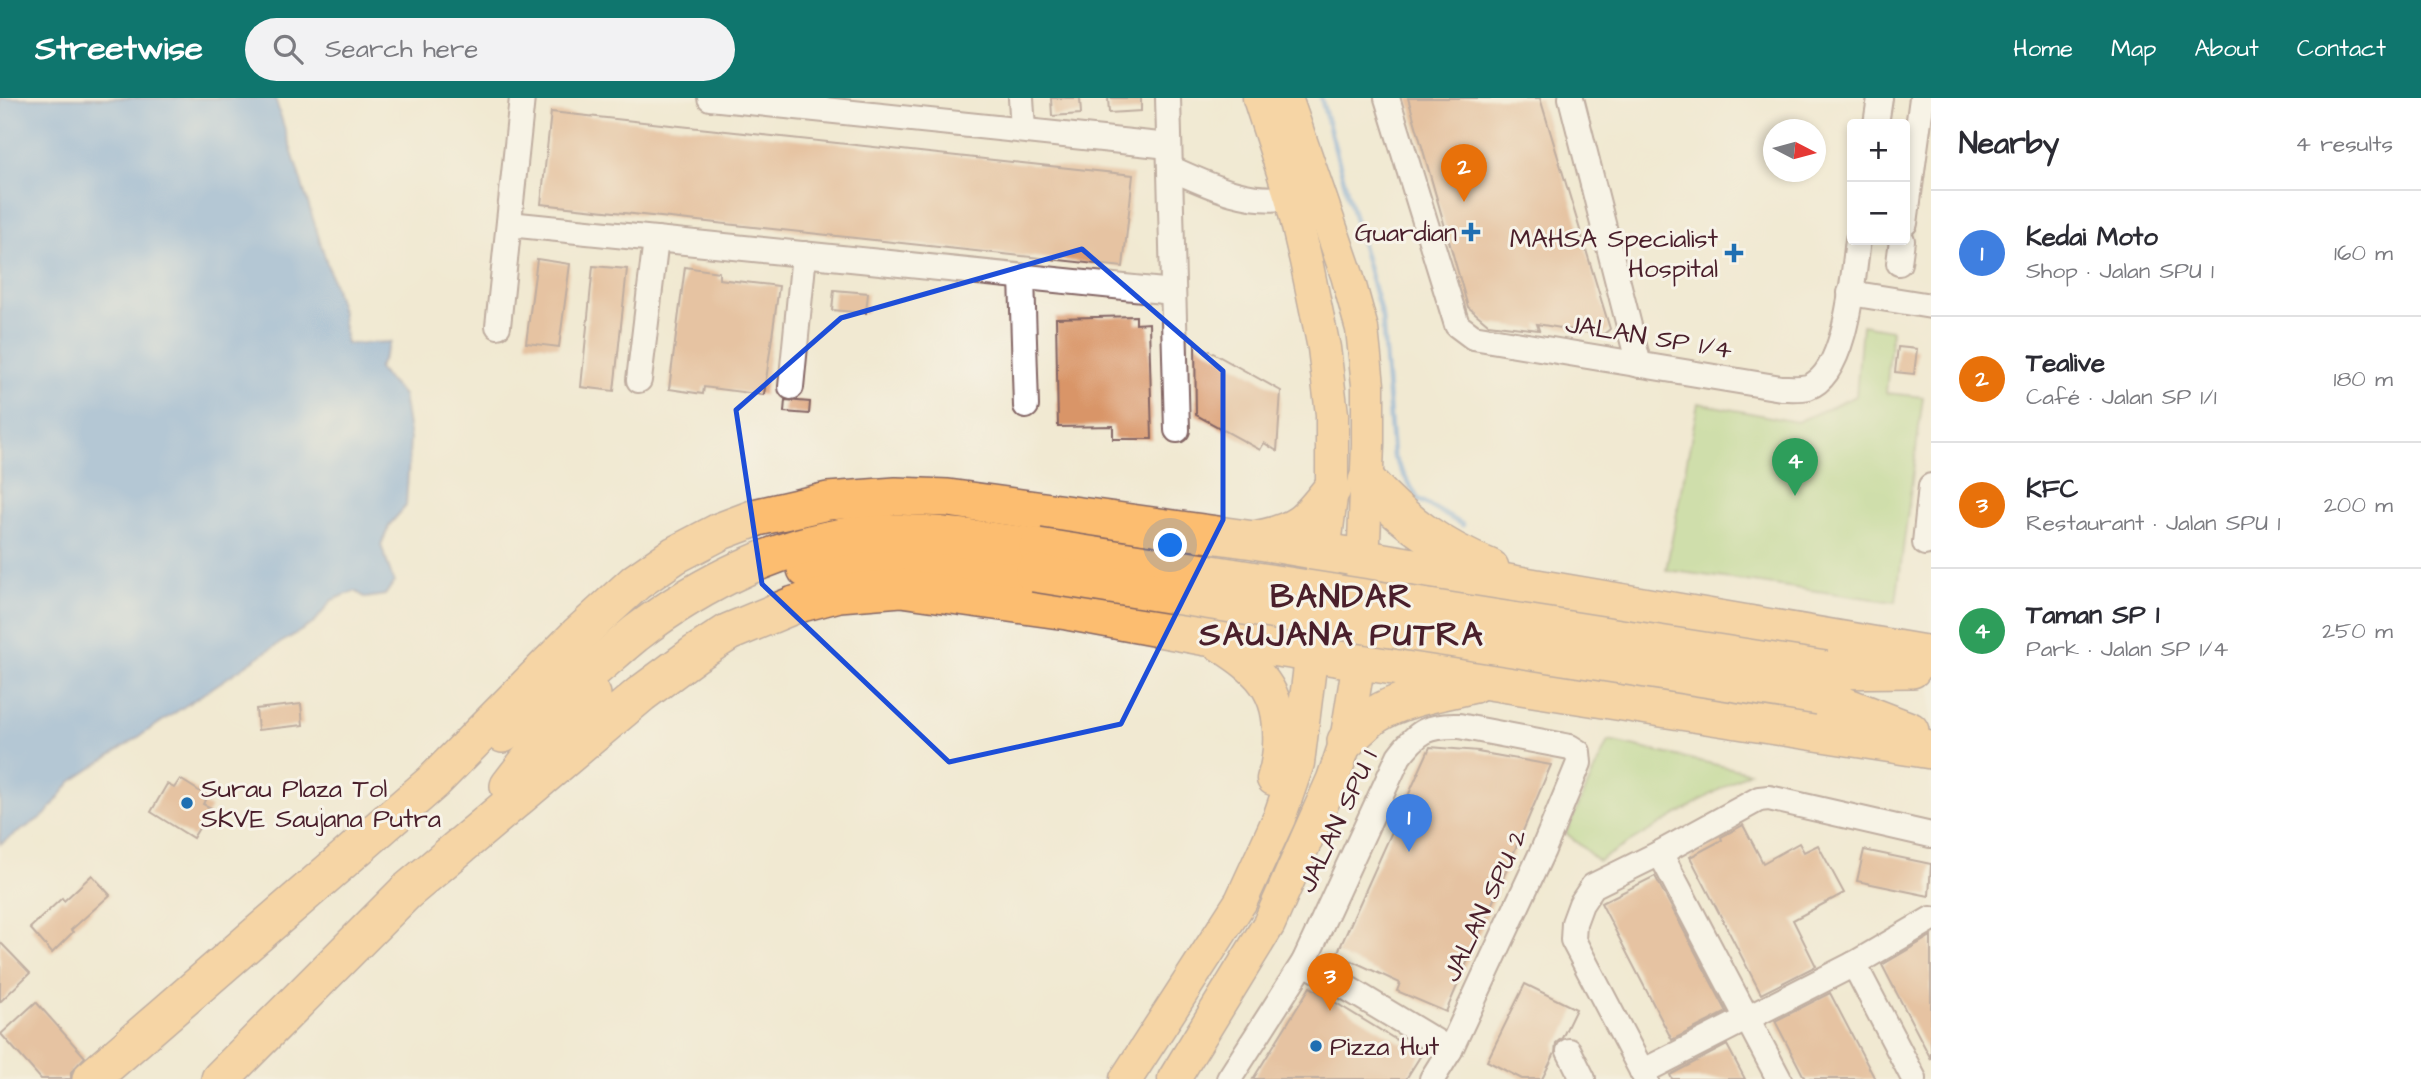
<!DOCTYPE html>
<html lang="en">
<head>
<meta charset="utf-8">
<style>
	body { margin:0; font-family:"Architects Daughter",sans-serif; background:#f2f2f3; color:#2b2b33 }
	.controls { position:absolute; right:21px; top:21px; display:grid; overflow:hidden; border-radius:7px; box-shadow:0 4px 10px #0003 }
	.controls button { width:63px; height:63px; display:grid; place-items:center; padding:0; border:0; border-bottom:2px solid #e1e1e2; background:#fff; color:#2b2b33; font:35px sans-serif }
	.compass { position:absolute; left:1763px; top:21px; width:63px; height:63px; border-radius:50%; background:#fff; box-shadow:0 4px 10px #0003; rotate:96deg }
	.you { position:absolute; left:1171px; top:448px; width:24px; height:24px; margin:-18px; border:5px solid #fff; border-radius:50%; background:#1a73e8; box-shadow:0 0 0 10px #1a73e833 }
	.badge { display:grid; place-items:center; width:46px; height:46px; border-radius:50%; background:#0f766e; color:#fff; font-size:23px; font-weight:700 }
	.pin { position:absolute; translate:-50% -58px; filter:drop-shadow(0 2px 4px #0008) }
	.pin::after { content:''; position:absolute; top:37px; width:24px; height:21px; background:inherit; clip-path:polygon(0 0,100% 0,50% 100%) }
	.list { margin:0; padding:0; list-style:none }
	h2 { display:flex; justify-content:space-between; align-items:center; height:91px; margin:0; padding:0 28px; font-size:30px }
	h2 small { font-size:23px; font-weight:400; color:#7c7c81 }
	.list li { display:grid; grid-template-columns:46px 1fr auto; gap:21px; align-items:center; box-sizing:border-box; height:126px; padding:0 28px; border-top:2px solid #e1e1e2 }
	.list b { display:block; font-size:26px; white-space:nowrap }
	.list p { margin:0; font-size:23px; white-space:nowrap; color:#7c7c81 }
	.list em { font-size:23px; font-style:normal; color:#7c7c81 }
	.icon { flex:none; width:38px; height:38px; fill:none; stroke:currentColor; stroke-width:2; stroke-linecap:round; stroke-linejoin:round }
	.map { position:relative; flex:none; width:1931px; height:981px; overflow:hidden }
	header { display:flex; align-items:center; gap:42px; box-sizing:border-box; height:98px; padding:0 35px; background:#0f766e; color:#fff }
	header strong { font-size:33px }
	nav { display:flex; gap:38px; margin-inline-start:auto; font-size:24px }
	.search { width:490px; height:63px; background:#f2f2f3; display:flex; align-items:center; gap:18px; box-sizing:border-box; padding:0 24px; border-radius:38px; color:#7c7c81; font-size:26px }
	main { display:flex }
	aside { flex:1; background:#fff }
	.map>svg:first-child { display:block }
</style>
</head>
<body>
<header>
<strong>Streetwise</strong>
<div class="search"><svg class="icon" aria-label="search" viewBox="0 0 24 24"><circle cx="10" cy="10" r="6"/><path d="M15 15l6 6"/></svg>Search here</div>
<nav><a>Home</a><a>Map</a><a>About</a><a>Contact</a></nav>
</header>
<main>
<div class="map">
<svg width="1931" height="981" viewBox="0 0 1931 981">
	<rect width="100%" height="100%" fill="#f7f3e8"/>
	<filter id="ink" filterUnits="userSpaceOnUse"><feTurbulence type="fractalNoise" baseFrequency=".0143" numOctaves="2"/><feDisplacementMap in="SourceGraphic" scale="14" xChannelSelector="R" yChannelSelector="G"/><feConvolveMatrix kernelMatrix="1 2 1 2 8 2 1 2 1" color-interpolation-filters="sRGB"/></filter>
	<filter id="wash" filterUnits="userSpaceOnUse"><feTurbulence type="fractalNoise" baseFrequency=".00686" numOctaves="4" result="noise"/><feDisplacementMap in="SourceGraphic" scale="28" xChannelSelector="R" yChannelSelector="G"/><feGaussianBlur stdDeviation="1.57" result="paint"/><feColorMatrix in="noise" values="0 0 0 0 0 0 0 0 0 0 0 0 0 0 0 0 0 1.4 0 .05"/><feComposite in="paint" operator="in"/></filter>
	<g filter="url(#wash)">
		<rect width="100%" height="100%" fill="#f1e9d2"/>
		<g fill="#a7d17c" stroke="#787854" stroke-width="2">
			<path d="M1862,227L1892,232L1886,295L1923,299L1896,504L1666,472L1698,305L1797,324L1856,298Z"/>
			<path d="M1608,643H1609L1749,674L1598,763L1566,735Z"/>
		</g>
		<path fill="#6c9ed7" stroke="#5b5e81" stroke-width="2" d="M0,0H275L341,210L346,246L391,244L378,271L403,297L410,341L406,408L390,426L381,447L394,484L385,497L366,500L355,493L332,502L314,525L272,550L71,684L45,717L0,746Z"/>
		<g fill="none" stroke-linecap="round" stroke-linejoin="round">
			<path stroke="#6c9ed7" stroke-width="5" d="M1321,0L1382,219L1393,358L1418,401L1463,427"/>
		</g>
		<g id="blocks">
			<g fill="#d99567">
				<path d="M1051,0H1080L1081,16L1052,18Z"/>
				<path d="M1108,0H1141V13L1109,15Z"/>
				<path d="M1408,0H1540L1610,231L1603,237L1537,226L1539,232L1488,226L1468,209Z"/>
				<path d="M551,14L1133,77L1123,169L541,106Z"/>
				<path d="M537,161L570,166L559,249L526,245Z"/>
				<path d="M593,168L627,171L614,293L581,289Z"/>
				<path d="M685,169L719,174V181L779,188L764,297L704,289L703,296L669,291Z"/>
				<path d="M834,192L868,195L866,215L832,212Z"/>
				<path d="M1136,218V226L1149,225L1152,341H1113V328L1058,329L1056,220Z"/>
				<path d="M1195,245L1281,293L1277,353L1264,345L1260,352L1196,317Z"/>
				<path d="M1898,249L1917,251L1914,276L1895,274Z"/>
				<path d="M785,302L810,304L809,316L784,314Z"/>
				<path d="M301,606L303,627L258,632L256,611Z"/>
				<path d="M1430,649L1479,653L1478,654L1551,667L1446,914L1397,893L1400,885L1337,856Z"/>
				<path d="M180,681L207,698L203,706L211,710L193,740L151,714L167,686L174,690Z"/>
				<path d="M1743,727L1763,765L1799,745L1804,754L1818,747L1844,795L1793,822L1816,868L1761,896L1690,759L1722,742L1721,739Z"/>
				<path d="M1864,752L1931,766L1929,798L1857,783Z"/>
				<path d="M92,777L110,797L71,832L73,834L52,855L30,830L62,800L64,803Z"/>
				<path d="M1655,778L1727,914L1672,942L1601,805Z"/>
				<path d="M1931,838V961L1882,867Z"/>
				<path d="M0,844L30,875L0,904Z"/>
				<path d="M1525,886L1576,911L1562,940L1556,945L1555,955L1542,981H1522L1487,963Z"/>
				<path d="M1310,889L1421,957L1406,981H1253Z"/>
				<path d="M1830,895L1875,981H1805L1775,923Z"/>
				<path d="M36,904L85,959L71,974V981H41L1,936Z"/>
				<path d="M1727,947L1745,981H1672L1670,977Z"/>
			</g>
		</g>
	</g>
	<g filter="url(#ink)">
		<use href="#blocks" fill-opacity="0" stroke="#846665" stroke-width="2"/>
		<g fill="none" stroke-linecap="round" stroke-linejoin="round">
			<defs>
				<g id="minor">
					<path d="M710,0L1169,48"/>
					<path d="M1021,0L1023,32"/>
					<path d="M1168,0L1177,332"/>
					<path d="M1387,0L1457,227L1473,239L1781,290C1789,290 1800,291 1808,289C1847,276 1853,177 1858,142"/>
					<path d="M1571,0L1639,267"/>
					<path d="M1876,26L1880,0"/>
					<path d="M1170,70C1208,87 1248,107 1291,99"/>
					<path d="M1905,125L1922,0"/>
					<path d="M509,126L1173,194"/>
					<path d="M1899,165L1902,142"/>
					<path d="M1022,179L1026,308"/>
					<path d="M1850,195L1931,208"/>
					<path d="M498,228L522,0"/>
					<path d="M639,282L656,141"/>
					<path d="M791,289L804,156"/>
					<path d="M1925,445L1931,388"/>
					<path d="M1660,755L1779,981"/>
					<path d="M1304,864L1450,952"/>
					<path d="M1854,866L1914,981"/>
					<path d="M1569,953L1583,981"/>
					<path d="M1642,974L1854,866L1931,821"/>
					<path d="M1229,981L1304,864L1399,658C1418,633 1428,627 1459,628L1570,649L1578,654L1579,665L1543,752L1450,952L1432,981"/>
					<path d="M1646,981L1573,842L1574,825L1581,806L1593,788L1660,755L1759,701L1769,700L1931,737"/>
				</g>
				<g id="major">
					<path d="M1209,540C1247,565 1278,582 1279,632C1280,648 1278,666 1273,681"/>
					<path d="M1126,981L1241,803L1279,720L1298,665L1332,391V316L1324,250L1306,163L1291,99L1259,0"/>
					<path d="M1174,981L1269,826L1333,681L1346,643L1359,562L1368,347V287L1362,231L1347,177L1286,0"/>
				</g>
				<g id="highway">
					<path d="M1367,383C1402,423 1441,450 1490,470"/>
					<path d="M1259,441C1300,433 1307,423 1332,391"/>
					<path d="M806,471C822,467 838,466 854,465C915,460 974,468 1034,475"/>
					<path d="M1825,572L1912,571"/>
					<path d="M1819,598L1910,633"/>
					<path d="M503,636C525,621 548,607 569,591C592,574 613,554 635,536C701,485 784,443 868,436C922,432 984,443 1038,449"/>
					<path d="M1346,643C1356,634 1365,624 1375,617C1403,599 1442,594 1474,586"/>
					<path d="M509,688C534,655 560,623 592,597"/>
					<path d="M91,981L433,684L578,537L636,484L675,457L721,433L758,419L828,403L896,398L948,400L1254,442L1931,557"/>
					<path d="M220,981L406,794L641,596L695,556L729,534L794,507L839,495L901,490L1067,513L1207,539L1931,652"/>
				</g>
			</defs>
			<use href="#minor" stroke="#846665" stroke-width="28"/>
			<use href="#major" stroke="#846665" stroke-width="35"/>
			<use href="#highway" stroke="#846665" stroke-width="40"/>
			<use href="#minor" stroke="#fff" stroke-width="24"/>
			<use href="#major" stroke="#fcbd6f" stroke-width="32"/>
			<use href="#highway" stroke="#fcbd6f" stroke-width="37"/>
			<defs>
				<g id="highway-bridge">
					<path d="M1038,449L1825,572"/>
					<path d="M1034,475L1819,598"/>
				</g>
			</defs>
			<use href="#highway-bridge" stroke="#846665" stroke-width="40" stroke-linecap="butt"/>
			<use href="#highway-bridge" stroke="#fcbd6f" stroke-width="37"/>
		</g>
	</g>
	<path d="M0 0H1931V981H0ZM1082,151L1223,273V422L1121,626L949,664L762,486L736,312L841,220Z" fill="#f1e9d2" fill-opacity=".55" fill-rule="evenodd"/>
	<path fill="none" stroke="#1d4ed8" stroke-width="5" stroke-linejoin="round" d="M1082,151L1223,273V422L1121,626L949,664L762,486L736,312L841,220Z"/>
	<g fill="#1f6fb2" stroke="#f7f3e8" stroke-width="2.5">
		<path d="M1467.5 123.5h7v7h7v7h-7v7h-7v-7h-7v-7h7z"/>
		<path d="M1730.5 144.5h7v7h7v7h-7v7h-7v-7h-7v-7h7z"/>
		<circle cx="187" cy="705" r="7"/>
		<circle cx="1316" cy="948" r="7"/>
	</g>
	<g text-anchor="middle" stroke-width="6" stroke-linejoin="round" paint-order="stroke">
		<g font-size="26" fill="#4a1f2b" stroke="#f7f3e8" text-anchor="end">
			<text x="1457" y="143">Guardian</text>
			<text x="1718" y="149">MAHSA Specialist<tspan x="1718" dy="30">Hospital</tspan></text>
			<text x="201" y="699" text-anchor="start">Surau Plaza Tol<tspan x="201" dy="30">SKVE Saujana Putra</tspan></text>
			<text x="1330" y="957" text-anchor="start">Pizza Hut</text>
		</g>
		<g font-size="26" fill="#4a1f2b" stroke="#f7f3e8">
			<text transform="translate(1649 238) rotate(9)" y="9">JALAN SP 1/4</text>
			<text transform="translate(1337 723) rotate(-65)" y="9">JALAN SPU 1</text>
			<text transform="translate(1484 807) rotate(-65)" y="9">JALAN SPU 2</text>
		</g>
		<g font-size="33" font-weight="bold" letter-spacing="2" fill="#4a1f2b" stroke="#f7f3e8">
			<text x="1342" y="509">BANDAR<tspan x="1342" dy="38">SAUJANA PUTRA</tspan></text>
		</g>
	</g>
</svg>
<div class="controls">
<button>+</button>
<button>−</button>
</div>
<svg class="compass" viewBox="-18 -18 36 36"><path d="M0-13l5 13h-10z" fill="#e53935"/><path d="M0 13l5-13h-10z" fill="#7c7c81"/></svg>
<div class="you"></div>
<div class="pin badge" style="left:1409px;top:754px;background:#3f7fe0">1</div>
<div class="pin badge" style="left:1464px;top:104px;background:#e8710a">2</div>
<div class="pin badge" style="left:1330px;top:913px;background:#e8710a">3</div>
<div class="pin badge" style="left:1795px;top:398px;background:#2e9e5b">4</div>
</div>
<aside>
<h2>Nearby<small>4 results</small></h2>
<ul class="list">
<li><span class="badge" style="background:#3f7fe0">1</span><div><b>Kedai Moto</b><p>Shop · Jalan SPU 1</p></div><em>160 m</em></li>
<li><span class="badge" style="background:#e8710a">2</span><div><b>Tealive</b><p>Café · Jalan SP 1/1</p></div><em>180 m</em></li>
<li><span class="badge" style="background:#e8710a">3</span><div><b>KFC</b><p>Restaurant · Jalan SPU 1</p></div><em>200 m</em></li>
<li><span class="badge" style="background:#2e9e5b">4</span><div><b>Taman SP 1</b><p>Park · Jalan SP 1/4</p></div><em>250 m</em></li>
</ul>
</aside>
</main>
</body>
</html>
